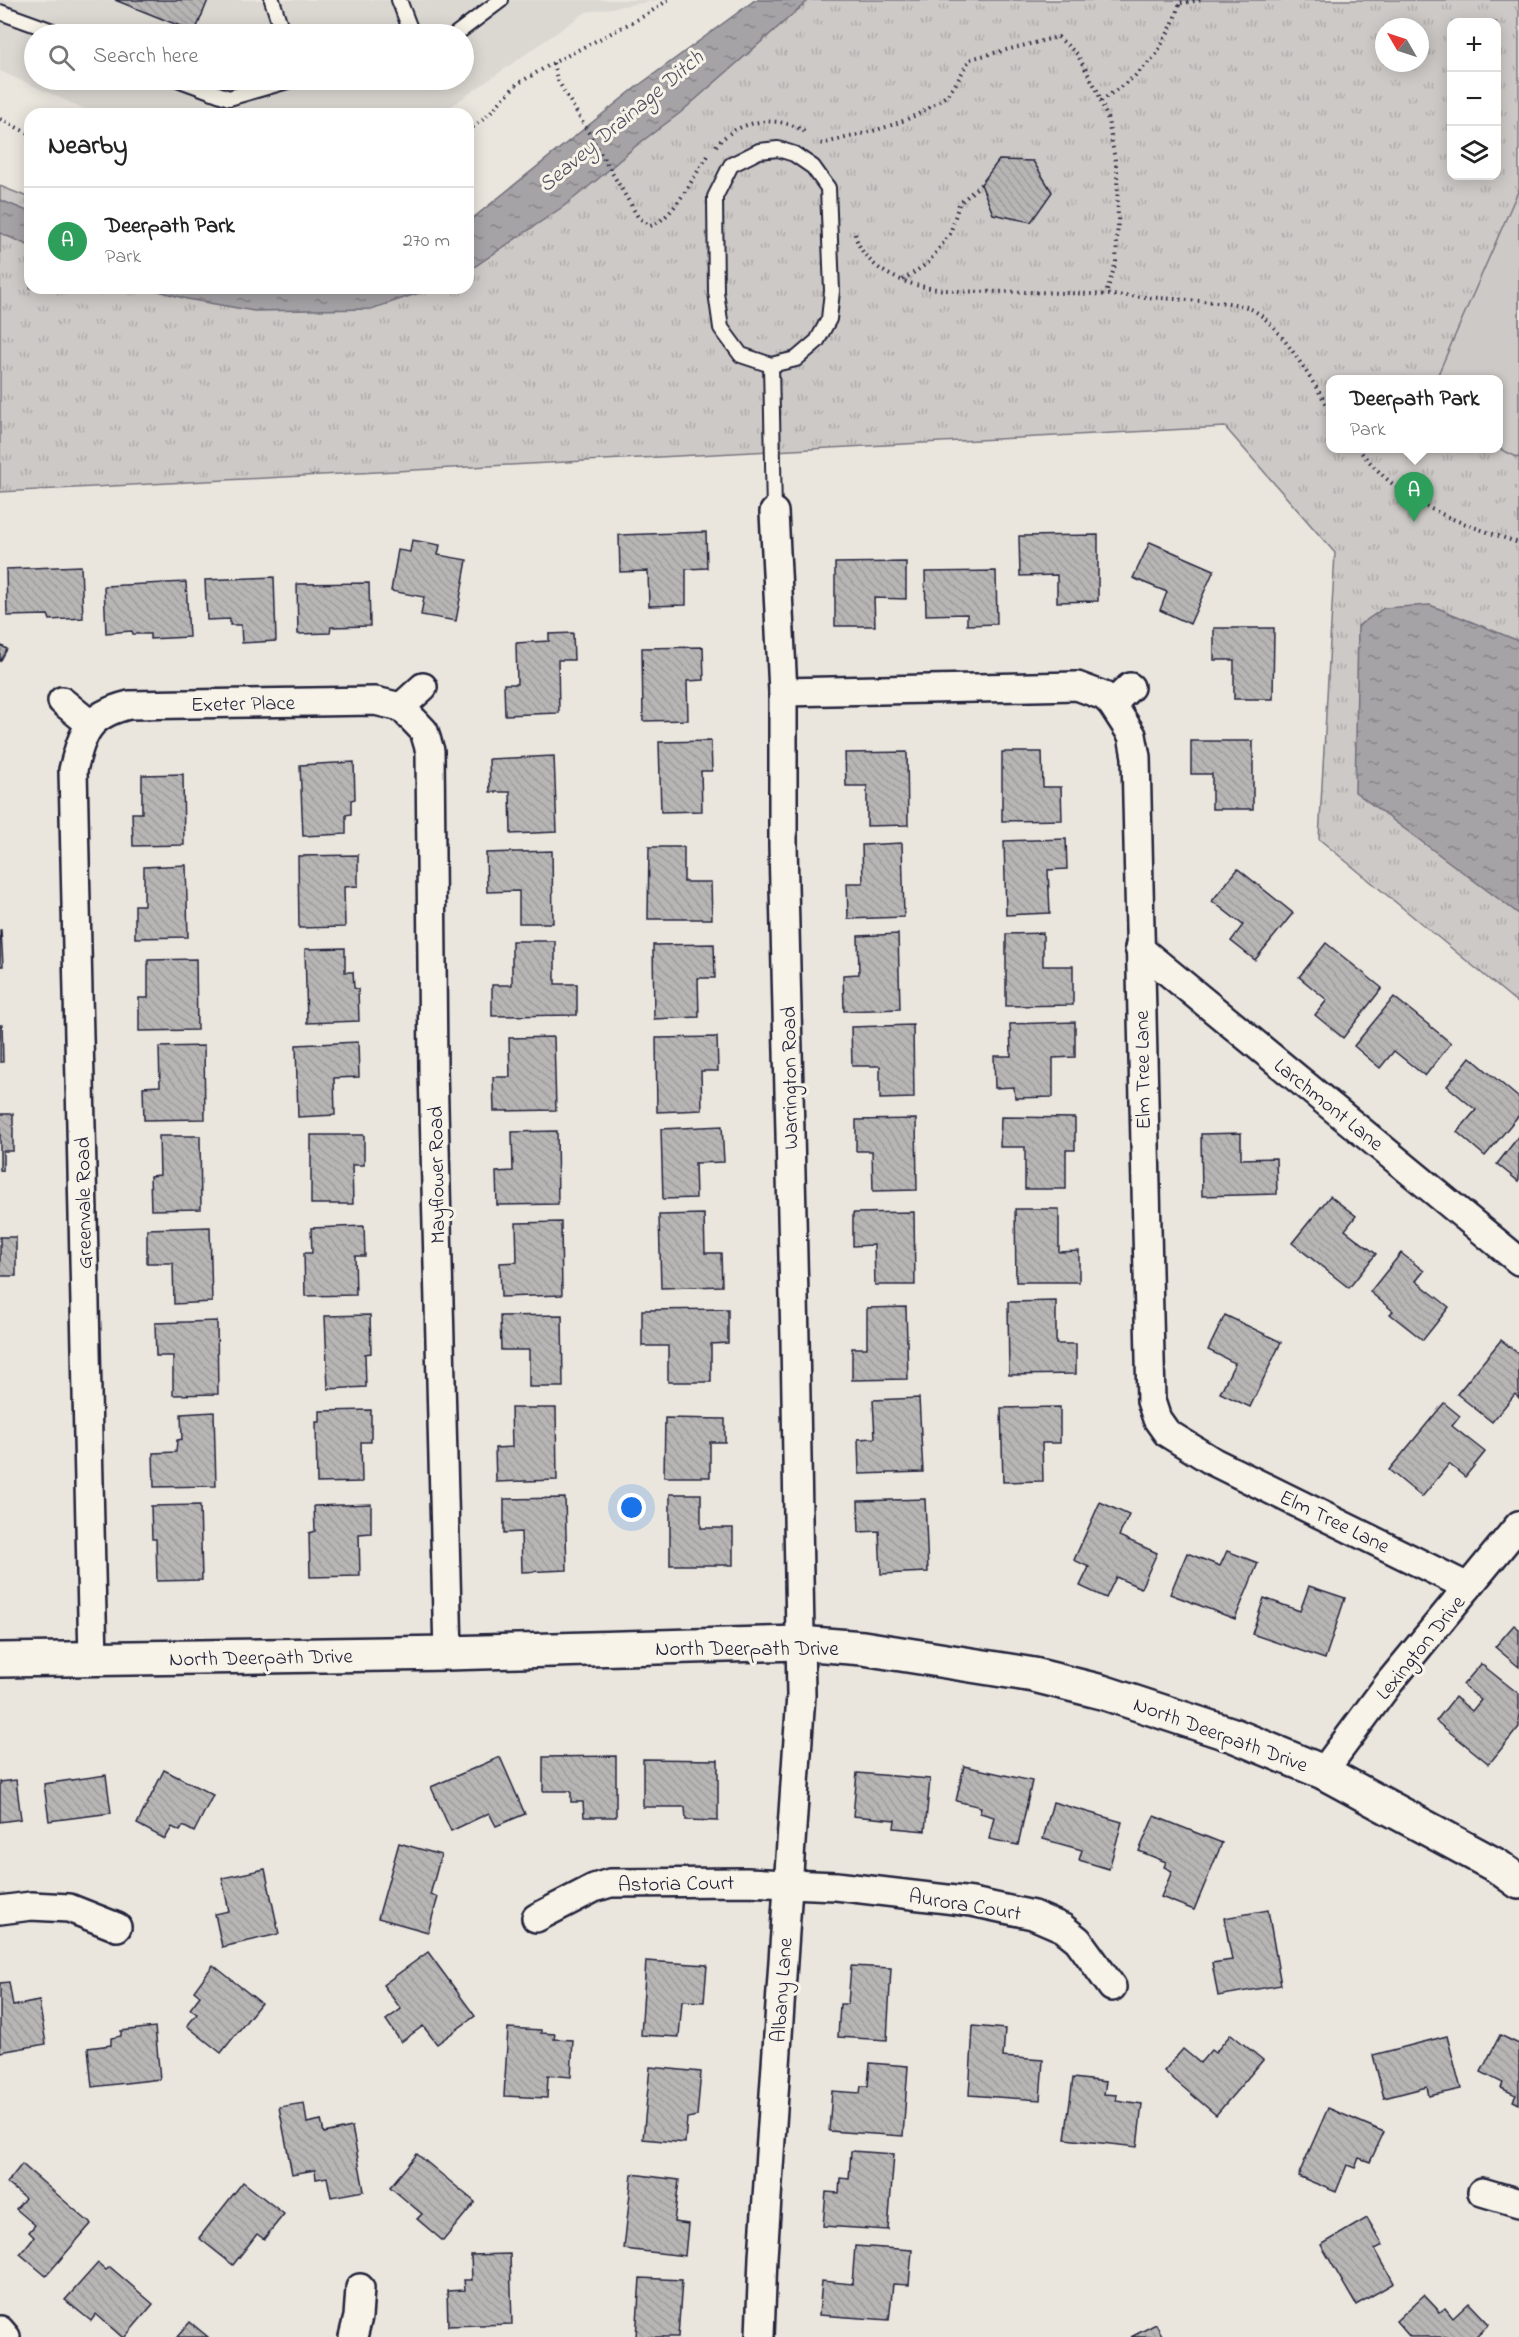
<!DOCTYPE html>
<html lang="en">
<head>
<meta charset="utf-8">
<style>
	body { margin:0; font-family:"Indie Flower",sans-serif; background:#f2f2f2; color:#222 }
	.controls { position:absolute; right:18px; top:18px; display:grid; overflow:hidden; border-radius:12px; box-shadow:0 3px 15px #0003 }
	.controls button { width:54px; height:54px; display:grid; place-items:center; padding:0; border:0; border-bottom:2px solid #e0e0e0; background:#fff; color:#222; font:30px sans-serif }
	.compass { position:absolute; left:1375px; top:18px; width:54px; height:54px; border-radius:50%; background:#fff; box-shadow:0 3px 15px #0003; rotate:309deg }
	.you { position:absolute; left:632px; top:1508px; width:21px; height:21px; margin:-15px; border:4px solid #fff; border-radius:50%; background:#1a73e8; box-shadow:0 0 0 9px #1a73e833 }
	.badge { display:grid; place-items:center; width:39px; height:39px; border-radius:50%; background:#db2777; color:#fff; font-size:20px; font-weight:700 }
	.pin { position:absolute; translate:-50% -50px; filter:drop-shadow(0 2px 3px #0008) }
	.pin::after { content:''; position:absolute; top:32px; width:21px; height:18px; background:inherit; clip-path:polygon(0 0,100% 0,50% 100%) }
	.popup { position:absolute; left:1326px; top:375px; width:177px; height:78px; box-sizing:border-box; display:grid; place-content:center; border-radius:12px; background:#fff; filter:drop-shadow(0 2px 4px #0005); font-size:20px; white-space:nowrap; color:#767676 }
	.popup b { font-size:22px; color:#222 }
	.popup::after { content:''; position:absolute; left:50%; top:100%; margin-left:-12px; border:12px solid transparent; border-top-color:#fff }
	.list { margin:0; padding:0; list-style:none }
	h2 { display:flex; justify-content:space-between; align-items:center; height:78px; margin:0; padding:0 24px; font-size:26px }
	h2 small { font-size:20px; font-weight:400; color:#767676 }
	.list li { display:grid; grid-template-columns:39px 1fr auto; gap:18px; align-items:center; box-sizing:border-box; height:108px; padding:0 24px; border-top:2px solid #e0e0e0 }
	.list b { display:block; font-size:22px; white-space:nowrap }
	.list p { margin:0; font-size:20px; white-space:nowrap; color:#767676 }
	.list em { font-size:20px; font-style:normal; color:#767676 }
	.icon { flex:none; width:33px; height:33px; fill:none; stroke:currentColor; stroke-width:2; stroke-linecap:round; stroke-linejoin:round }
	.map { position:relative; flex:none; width:1519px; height:2337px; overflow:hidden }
	.search { position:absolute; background:#fff; box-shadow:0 3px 15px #0003; left:24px; top:24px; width:450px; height:66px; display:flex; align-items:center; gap:15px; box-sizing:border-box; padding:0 21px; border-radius:33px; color:#767676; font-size:22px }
	.panel { position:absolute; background:#fff; box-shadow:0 3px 15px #0003; left:24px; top:108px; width:450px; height:186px; border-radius:18px }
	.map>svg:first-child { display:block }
</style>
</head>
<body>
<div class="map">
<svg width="1519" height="2337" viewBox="0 0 1519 2337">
	<defs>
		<pattern id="grass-tufts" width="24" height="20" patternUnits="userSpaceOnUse" patternTransform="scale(1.5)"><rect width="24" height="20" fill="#cdc9c6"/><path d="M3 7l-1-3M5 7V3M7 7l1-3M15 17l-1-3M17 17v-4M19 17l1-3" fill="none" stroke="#b0acab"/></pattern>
		<pattern id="water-ripples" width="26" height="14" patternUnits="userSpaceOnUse" patternTransform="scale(1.5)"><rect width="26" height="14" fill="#a6a3a6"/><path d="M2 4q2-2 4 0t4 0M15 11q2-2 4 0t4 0" fill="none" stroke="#878488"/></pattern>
		<pattern id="building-back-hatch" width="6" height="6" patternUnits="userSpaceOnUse" patternTransform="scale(1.5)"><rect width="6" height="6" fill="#b8b6b5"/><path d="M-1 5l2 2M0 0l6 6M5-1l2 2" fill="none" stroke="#9e9c9d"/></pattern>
	</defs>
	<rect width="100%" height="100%" fill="#eae6de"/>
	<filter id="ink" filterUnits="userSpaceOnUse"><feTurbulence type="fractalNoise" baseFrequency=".0167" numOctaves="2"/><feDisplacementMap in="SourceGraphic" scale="12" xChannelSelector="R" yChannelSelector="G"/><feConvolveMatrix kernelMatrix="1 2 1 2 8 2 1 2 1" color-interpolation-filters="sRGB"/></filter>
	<g filter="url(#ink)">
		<path fill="#dbd8d2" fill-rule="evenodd" d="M0,0H660L586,12L440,114H96L0,71ZM34,34H464V80H34Z"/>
		<path fill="url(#grass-tufts)" stroke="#787680" stroke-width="1.5" fill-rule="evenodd" d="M755,0H1519V1004L1319,839L1335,553L1225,427L0,492V186L30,198V288H468V243L712,40ZM1452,22H1496V176H1452ZM1384,27H1420V63H1384ZM1330,380H1498V448H1330Z"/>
		<path fill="#cdc9c6" stroke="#787680" stroke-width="1.5" d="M1519,189V458L1498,448V380L1436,379Z"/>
		<g fill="url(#water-ripples)" stroke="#716f7b" stroke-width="1.5">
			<path d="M755,0H809L680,113L637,145L598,179L564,206L468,271V222L635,88Z"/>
			<path d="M0,200L30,212V246L0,233Z"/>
			<path d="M148,288H434L371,309L254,311L187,299Z"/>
			<path d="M1430,605L1519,641V914L1355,792L1358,626L1384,608Z"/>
		</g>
		<g fill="url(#building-back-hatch)" stroke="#22223b" stroke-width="1.5">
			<path d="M115,0H208L195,32Z"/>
			<path d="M999,160L1033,161L1052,192L1031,222L993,214L981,184Z"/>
			<path d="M706,532L707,568L686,569V605L649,606L648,571L620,572L619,535Z"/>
			<path d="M1098,535V601L1057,602V575L1020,576L1019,536Z"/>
			<path d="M412,540L440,545L438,555L467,560L456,621L421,615L424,597L391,591L398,550L410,552Z"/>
			<path d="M1150,542L1214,570L1190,624L1160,610L1167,592L1133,578Z"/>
			<path d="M906,562V599L874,598L875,626H835V563Z"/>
			<path d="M81,566L83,618L50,620L48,615L7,616L6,569Z"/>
			<path d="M996,571L997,624L967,625V614L926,615L925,572Z"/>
			<path d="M274,577L276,641L242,643L241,625H230V619L207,620L205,580Z"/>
			<path d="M186,582L189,637L150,639V634H133L132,631L106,633L104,586Z"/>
			<path d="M369,583L370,626L331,627L330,633L298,634L297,584Z"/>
			<path d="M1214,628H1274L1273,699H1234V660H1214Z"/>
			<path d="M573,633L574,660H558L559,713L505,715L504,684H517L516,643L549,641V634Z"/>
			<path d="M0,645L7,649L0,662Z"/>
			<path d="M703,647L704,680L687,681L688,720L643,721L642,648Z"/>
			<path d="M711,741L712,771H701L702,811L661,812L659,742Z"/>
			<path d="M1191,741H1253V809H1212V774H1191Z"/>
			<path d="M907,752L908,825L867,826V786H846L845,753Z"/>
			<path d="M1002,752H1042L1043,787H1061L1062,820L1002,821Z"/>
			<path d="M554,756L557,832L511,834L510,792H490L489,759Z"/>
			<path d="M354,762L355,799L351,800V814L346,815V834L303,836L300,765Z"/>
			<path d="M183,774L184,845L133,846L132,813H142V775Z"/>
			<path d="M1066,839L1067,869L1048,870L1050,913L1006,915L1004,841Z"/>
			<path d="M902,843L904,917L848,919L847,883H863L862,845Z"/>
			<path d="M649,847H684V882H711L712,919H648Z"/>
			<path d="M552,851L553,923H519V891L487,892L486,853Z"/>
			<path d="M358,855V886L344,887L345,927L299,928L298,856Z"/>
			<path d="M186,865L188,937L135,938V905H144V867Z"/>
			<path d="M1238,869L1293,913L1255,960L1231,941L1243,925L1212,901Z"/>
			<path d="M0,930H1L3,966H0Z"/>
			<path d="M1043,933V966H1073V1005L1006,1006V934Z"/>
			<path d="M898,934L900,1009L844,1011L843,975L859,974L858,936Z"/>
			<path d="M512,941H555V984H577V1015L492,1016V985H512Z"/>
			<path d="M1326,943L1382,988L1343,1038L1315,1015L1327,1000L1299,977Z"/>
			<path d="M714,944L715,978H698L699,1017L654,1019L653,945Z"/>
			<path d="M345,948V972H353L354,988L358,989L359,1021L307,1023L305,949Z"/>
			<path d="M196,959L197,1030L139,1031V998H148V960Z"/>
			<path d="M1394,997L1451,1043L1425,1076L1394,1051L1380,1068L1354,1046Z"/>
			<path d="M1075,1022V1057L1053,1058V1097L1015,1098L1014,1087L995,1088L994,1056H1011L1010,1024Z"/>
			<path d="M0,1025H2L3,1062H0Z"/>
			<path d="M913,1025L914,1098L880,1099V1066H852L851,1027Z"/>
			<path d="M554,1037L556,1110L494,1111L493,1077H510L509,1038Z"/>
			<path d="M717,1037L718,1071H701L702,1110L657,1112L656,1038Z"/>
			<path d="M358,1042L359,1077L334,1078L335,1115L298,1117L296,1045Z"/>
			<path d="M204,1046L205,1119L144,1120L143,1087L160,1086L159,1047Z"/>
			<path d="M1470,1057L1519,1098V1115L1485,1156L1457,1132L1476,1110L1447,1086Z"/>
			<path d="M0,1114H13V1151H3V1171L0,1170Z"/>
			<path d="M1001,1117L1075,1118V1150H1066V1189H1025V1147H1000Z"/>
			<path d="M916,1119L917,1190L873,1191L872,1151H856V1120Z"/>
			<path d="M722,1126L724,1162L695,1163L696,1198L663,1199L661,1129Z"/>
			<path d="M557,1131L558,1204L497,1205L496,1172L513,1171L512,1132Z"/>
			<path d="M1241,1133V1159L1276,1158L1277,1194L1202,1196L1201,1134Z"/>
			<path d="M311,1135H364V1165H352L353,1204H311Z"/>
			<path d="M159,1136H200L201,1209L151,1210L150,1176L160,1175Z"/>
			<path d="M1519,1136V1179L1518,1181L1497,1164Z"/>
			<path d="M1330,1196L1356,1216L1345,1230L1376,1254L1349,1288L1292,1243Z"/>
			<path d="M1015,1209H1059V1252L1079,1251V1282H1016Z"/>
			<path d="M914,1212L915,1285H875L874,1245L853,1246V1213Z"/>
			<path d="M704,1214L705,1253H721L722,1286L661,1288L659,1215Z"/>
			<path d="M561,1222L562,1295L501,1297L500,1263L517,1262L516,1223Z"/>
			<path d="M364,1226L365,1256H355L356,1295L305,1296L304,1253H312L311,1228Z"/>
			<path d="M210,1227L212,1302L174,1304L173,1263H147V1229Z"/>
			<rect x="0" y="1237" width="16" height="39"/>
			<path d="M1401,1253L1424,1271L1416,1281L1449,1307L1423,1340L1390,1314L1393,1311L1370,1292Z"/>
			<path d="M1056,1301V1344H1076V1374L1009,1375L1008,1302Z"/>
			<path d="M906,1307L908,1379L852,1380V1348H867V1308Z"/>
			<path d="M728,1309V1343L711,1344V1382H668V1346H642V1310Z"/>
			<path d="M370,1315L371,1353L365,1354L366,1387L328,1389L325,1316Z"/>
			<path d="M562,1315L563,1387H529V1350H501L500,1316Z"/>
			<path d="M1225,1315L1281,1342L1250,1407L1220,1393L1235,1363L1208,1350Z"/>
			<path d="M217,1321L218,1394L173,1395V1356H156L155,1323Z"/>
			<path d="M1501,1340L1519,1354V1398L1515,1394L1492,1422L1457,1394Z"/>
			<path d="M919,1398L923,1472L859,1474L858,1439L875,1438L873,1400Z"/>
			<path d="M1444,1403L1460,1416L1452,1426L1485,1452L1465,1477L1449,1464L1422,1497L1389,1470Z"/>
			<path d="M1060,1407V1443H1042L1043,1481L1003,1482L1001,1408Z"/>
			<path d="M511,1408H556L557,1480L496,1482L495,1448L512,1447Z"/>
			<path d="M371,1410V1442H361L362,1482L317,1483L316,1422H320V1411Z"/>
			<path d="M214,1412L216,1486L154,1487L153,1453L176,1452L177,1440L182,1439L181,1414Z"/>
			<path d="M665,1418L725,1419V1442H710V1477H664Z"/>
			<path d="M670,1494H701V1528H733V1565H670Z"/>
			<path d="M565,1498L567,1570L522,1572L521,1532L504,1533V1499Z"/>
			<path d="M925,1499L928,1572L881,1574L879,1531L859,1532L858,1501Z"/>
			<path d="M1100,1502L1129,1515L1119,1536L1157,1553L1141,1588L1116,1577L1106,1598L1080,1586L1089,1567L1074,1560Z"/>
			<path d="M371,1504V1533L359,1534L360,1576L310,1577L309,1533L315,1531L314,1506Z"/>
			<path d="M200,1505L202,1580L157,1581L156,1539H152L151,1506Z"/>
			<path d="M1227,1551L1258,1563L1235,1619L1170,1594L1187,1553L1220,1566Z"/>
			<path d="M1309,1586L1345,1598L1325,1659L1252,1634L1264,1598L1300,1611Z"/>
			<path d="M1514,1625L1519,1629V1667L1495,1647Z"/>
			<path d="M1481,1664L1519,1694V1727L1489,1764L1436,1721L1455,1697L1472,1711L1481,1700L1463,1685Z"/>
			<path d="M616,1756V1817H584L583,1802H571V1791H543V1757Z"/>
			<path d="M500,1757L525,1814L496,1826L489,1813L451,1831L431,1787Z"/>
			<path d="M643,1759L718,1760V1821L686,1820L685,1807H643Z"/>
			<path d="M964,1766L1032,1781L1018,1845L989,1839L994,1817L980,1813L981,1807L956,1801Z"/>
			<path d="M164,1770L213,1795L194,1832L183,1826L180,1831L172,1827L165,1839L137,1824Z"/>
			<path d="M857,1773L930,1779L925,1831L894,1828L895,1820L853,1816Z"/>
			<path d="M106,1775L111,1813L49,1821L44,1784Z"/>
			<path d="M16,1780L21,1819L0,1822V1782Z"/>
			<path d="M1053,1802L1122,1822L1109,1869L1079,1860L1082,1850L1043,1839Z"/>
			<path d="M1154,1816L1222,1843L1194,1910L1161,1897L1172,1871L1164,1867L1166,1862L1139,1851Z"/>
			<path d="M399,1843L441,1855L430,1895L438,1897L428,1932L378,1918Z"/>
			<path d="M265,1869L279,1934L222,1947L215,1914L229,1911L222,1878Z"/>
			<path d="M1268,1910L1281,1985L1218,1996L1212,1963L1232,1960L1224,1918Z"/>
			<path d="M428,1952L475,2016L437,2044L423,2026L401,2042L386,2020L401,2009L383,1985Z"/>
			<path d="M646,1961L707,1965L704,2002L682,2001L679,2037L641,2035Z"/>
			<path d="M213,1965L261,2003L221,2053L187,2026L197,2014L190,2009L200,1996L194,1991Z"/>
			<path d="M851,1966L891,1968L887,2040L838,2037L840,2004H848Z"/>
			<path d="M9,1982L13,2006L39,2001L46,2044L0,2052V1983Z"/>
			<path d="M973,2026L1005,2029L1003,2057L1043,2060L1040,2100L969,2095Z"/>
			<path d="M155,2027L160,2079L92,2087L88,2048L111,2045V2038L121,2036V2031Z"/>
			<path d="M508,2028L541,2030V2033L555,2034L554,2039L573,2040L571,2077L548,2075L547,2098L504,2096Z"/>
			<path d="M1231,2034L1263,2060L1216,2115L1164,2071L1183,2049L1200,2063L1211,2050L1215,2053Z"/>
			<path d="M1500,2035L1519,2044V2104L1513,2101L1516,2095L1501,2088L1503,2083L1481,2072Z"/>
			<path d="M1447,2036L1461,2089L1429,2096L1427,2087L1384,2098L1373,2055Z"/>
			<path d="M870,2063L908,2066L903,2136L829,2131L832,2091L860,2093L861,2086H868Z"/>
			<path d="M650,2067L701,2072L697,2116L687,2118L685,2143L643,2139Z"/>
			<path d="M1073,2078L1106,2082L1104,2094L1117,2095L1116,2100L1142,2104L1137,2147L1065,2139Z"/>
			<path d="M304,2103L307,2123L321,2120L324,2133L352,2127L364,2191L331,2197L327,2177L316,2179L315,2170L292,2174L279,2107Z"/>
			<path d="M1328,2108L1384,2132L1370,2162L1359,2158L1355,2168L1347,2165L1336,2192L1298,2176Z"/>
			<path d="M851,2151L894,2154L888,2230L823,2226L826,2192L839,2193L840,2178L849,2179Z"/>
			<path d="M417,2154L475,2202L443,2241L417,2219L422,2214L390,2187Z"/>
			<path d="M22,2164L91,2224L46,2276L20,2254L34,2237L29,2232L35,2225L16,2209L25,2198L7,2183Z"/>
			<path d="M632,2174L679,2180L674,2222L688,2224L685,2256L624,2249Z"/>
			<path d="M243,2182L284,2214L264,2239L257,2234L233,2265L199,2238Z"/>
			<path d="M1367,2218L1383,2245L1375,2249L1394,2283L1356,2305L1321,2245Z"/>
			<path d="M855,2246L912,2250L909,2285L893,2284L889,2320L819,2315L822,2281L852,2284Z"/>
			<path d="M510,2254L512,2324L448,2326L447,2291L465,2290L464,2280H472L471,2255Z"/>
			<path d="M98,2263L106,2270L110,2267L153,2304L125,2337H122L96,2314L91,2321L65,2300Z"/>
			<path d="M640,2278L682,2280L678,2337H636Z"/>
			<path d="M1424,2295L1440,2312L1445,2308L1453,2318L1469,2303L1489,2324L1475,2337H1410L1396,2321Z"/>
			<path d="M190,2322L208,2337H177Z"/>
			<path d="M1156,2324L1163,2337H1131Z"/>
		</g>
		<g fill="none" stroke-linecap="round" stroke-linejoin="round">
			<defs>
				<g id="service">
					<path d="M272,0L283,34"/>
					<path d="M399,0L412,34"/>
					<path d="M0,12L61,34"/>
					<path d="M456,34L501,0"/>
					<path d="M180,80L229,98L291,80"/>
					<path d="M771,365L796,359L817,341L829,319L832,291L828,188L813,167L794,154L778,149L759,151L731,165L715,197L716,292L721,328L741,355L771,365L774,512"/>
				</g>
				<g id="minor">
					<path d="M783,692L1077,686L1104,696L1112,704L1132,735L1136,757L1151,1401L1157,1419L1167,1433L1214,1462L1468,1587"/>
					<path d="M62,701L90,724"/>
					<path d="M1112,704L1130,687"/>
					<path d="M401,707L424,731L430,751L433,1069L448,1653"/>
					<path d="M401,707L423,687"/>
					<path d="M1139,948L1519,1261"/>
					<path d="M93,1660L73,770C83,731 88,715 129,705L375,701L401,707"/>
					<path d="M1323,1772L1389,1683L1519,1525"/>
					<path d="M0,1910L31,1906L69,1908L117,1927"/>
					<path d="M536,1918L594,1888L610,1883L746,1882L836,1886L972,1902L1033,1915L1063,1928L1078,1940L1112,1987"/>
					<path d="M1482,2192L1519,2203"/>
					<path d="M0,2330L6,2337"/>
					<path d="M353,2337L358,2317L360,2288"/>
					<path d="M760,2337L763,2257L801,1695L795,1339L783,845V692L774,512"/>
				</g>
				<path id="tertiary" d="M0,1660L448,1653L799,1643L863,1648L1034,1675L1102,1692L1233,1735L1323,1772L1497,1866L1519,1882"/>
			</defs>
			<use href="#service" stroke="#22223b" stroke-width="18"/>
			<use href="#minor" stroke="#22223b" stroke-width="32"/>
			<use href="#tertiary" stroke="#22223b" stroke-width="38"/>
			<g stroke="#22223b" stroke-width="4" stroke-dasharray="1.5 4.5" stroke-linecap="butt">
				<path d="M1181,3L1202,0"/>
				<path d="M553,63L557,79L638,217L650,226C675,218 692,177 708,156"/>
				<path d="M1101,101L1134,77L1156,55L1172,25L1181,0"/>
				<path d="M0,119L30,134"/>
				<path d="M468,131L485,118L517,84L553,63L646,15L668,0"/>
				<path d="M821,144C864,133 912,125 947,95C956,86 963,70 970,59L1058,37L1077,54L1097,90L1108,120L1117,171L1118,220L1116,262L1106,294"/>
				<path d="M716,146C736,120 780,113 806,133"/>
				<path d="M855,234C860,256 880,272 901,280C937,295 990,291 1028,292C1082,293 1135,296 1188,300C1206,302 1235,301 1251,309C1280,323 1311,381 1330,409"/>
				<path d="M903,280L928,263L950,234L959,204L981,184"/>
				<path d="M1358,448C1403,506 1453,520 1519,543"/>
			</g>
			<use href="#service" stroke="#f7f3e8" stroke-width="14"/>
			<use href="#minor" stroke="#f7f3e8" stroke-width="27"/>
			<use href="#tertiary" stroke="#f7f3e8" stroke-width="33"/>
		</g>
	</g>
	<g text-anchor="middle" stroke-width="6" stroke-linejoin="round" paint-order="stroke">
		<g font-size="21" fill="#22223b" stroke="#f7f3e8">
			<text transform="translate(243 703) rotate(-1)" y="7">Exeter Place</text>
			<text transform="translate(1142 1070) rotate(-91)" y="7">Elm Tree Lane</text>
			<text transform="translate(789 1078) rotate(-91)" y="7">Warrington Road</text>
			<text transform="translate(1329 1104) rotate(39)" y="7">Larchmont Lane</text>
			<text transform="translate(436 1175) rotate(-91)" y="7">Mayflower Road</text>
			<text transform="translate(83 1203) rotate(-91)" y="7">Greenvale Road</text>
			<text transform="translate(1335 1521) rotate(26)" y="7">Elm Tree Lane</text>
			<text transform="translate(1420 1647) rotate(-51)" y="7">Lexington Drive</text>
			<text x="747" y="1655">North Deerpath Drive</text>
			<text transform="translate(261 1657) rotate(-1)" y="7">North Deerpath Drive</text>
			<text transform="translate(1221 1734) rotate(20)" y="7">North Deerpath Drive</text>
			<text transform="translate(676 1883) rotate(-1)" y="7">Astoria Court</text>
			<text transform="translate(965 1904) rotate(9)" y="7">Aurora Court</text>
			<text transform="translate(781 1990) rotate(-86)" y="7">Albany Lane</text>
		</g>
		<g font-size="22" font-style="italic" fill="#504f60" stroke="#f7f3e8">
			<text transform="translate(620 120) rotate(-40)" y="8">Seavey Drainage Ditch</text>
		</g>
	</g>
</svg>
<div class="controls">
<button>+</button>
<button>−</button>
<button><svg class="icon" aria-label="layers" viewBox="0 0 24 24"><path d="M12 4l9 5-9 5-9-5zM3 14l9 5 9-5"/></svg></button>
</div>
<svg class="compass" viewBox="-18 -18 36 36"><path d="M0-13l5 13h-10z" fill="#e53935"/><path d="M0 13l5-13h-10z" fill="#767676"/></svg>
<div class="you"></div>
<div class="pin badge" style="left:1414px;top:522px;background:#2e9e5b">A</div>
<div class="popup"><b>Deerpath Park</b>Park</div>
<div class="search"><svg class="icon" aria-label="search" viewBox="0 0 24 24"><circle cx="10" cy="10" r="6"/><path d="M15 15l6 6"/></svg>Search here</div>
<section class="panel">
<h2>Nearby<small></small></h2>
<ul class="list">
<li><span class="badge" style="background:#2e9e5b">A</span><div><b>Deerpath Park</b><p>Park</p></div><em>270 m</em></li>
</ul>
</section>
</div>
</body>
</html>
